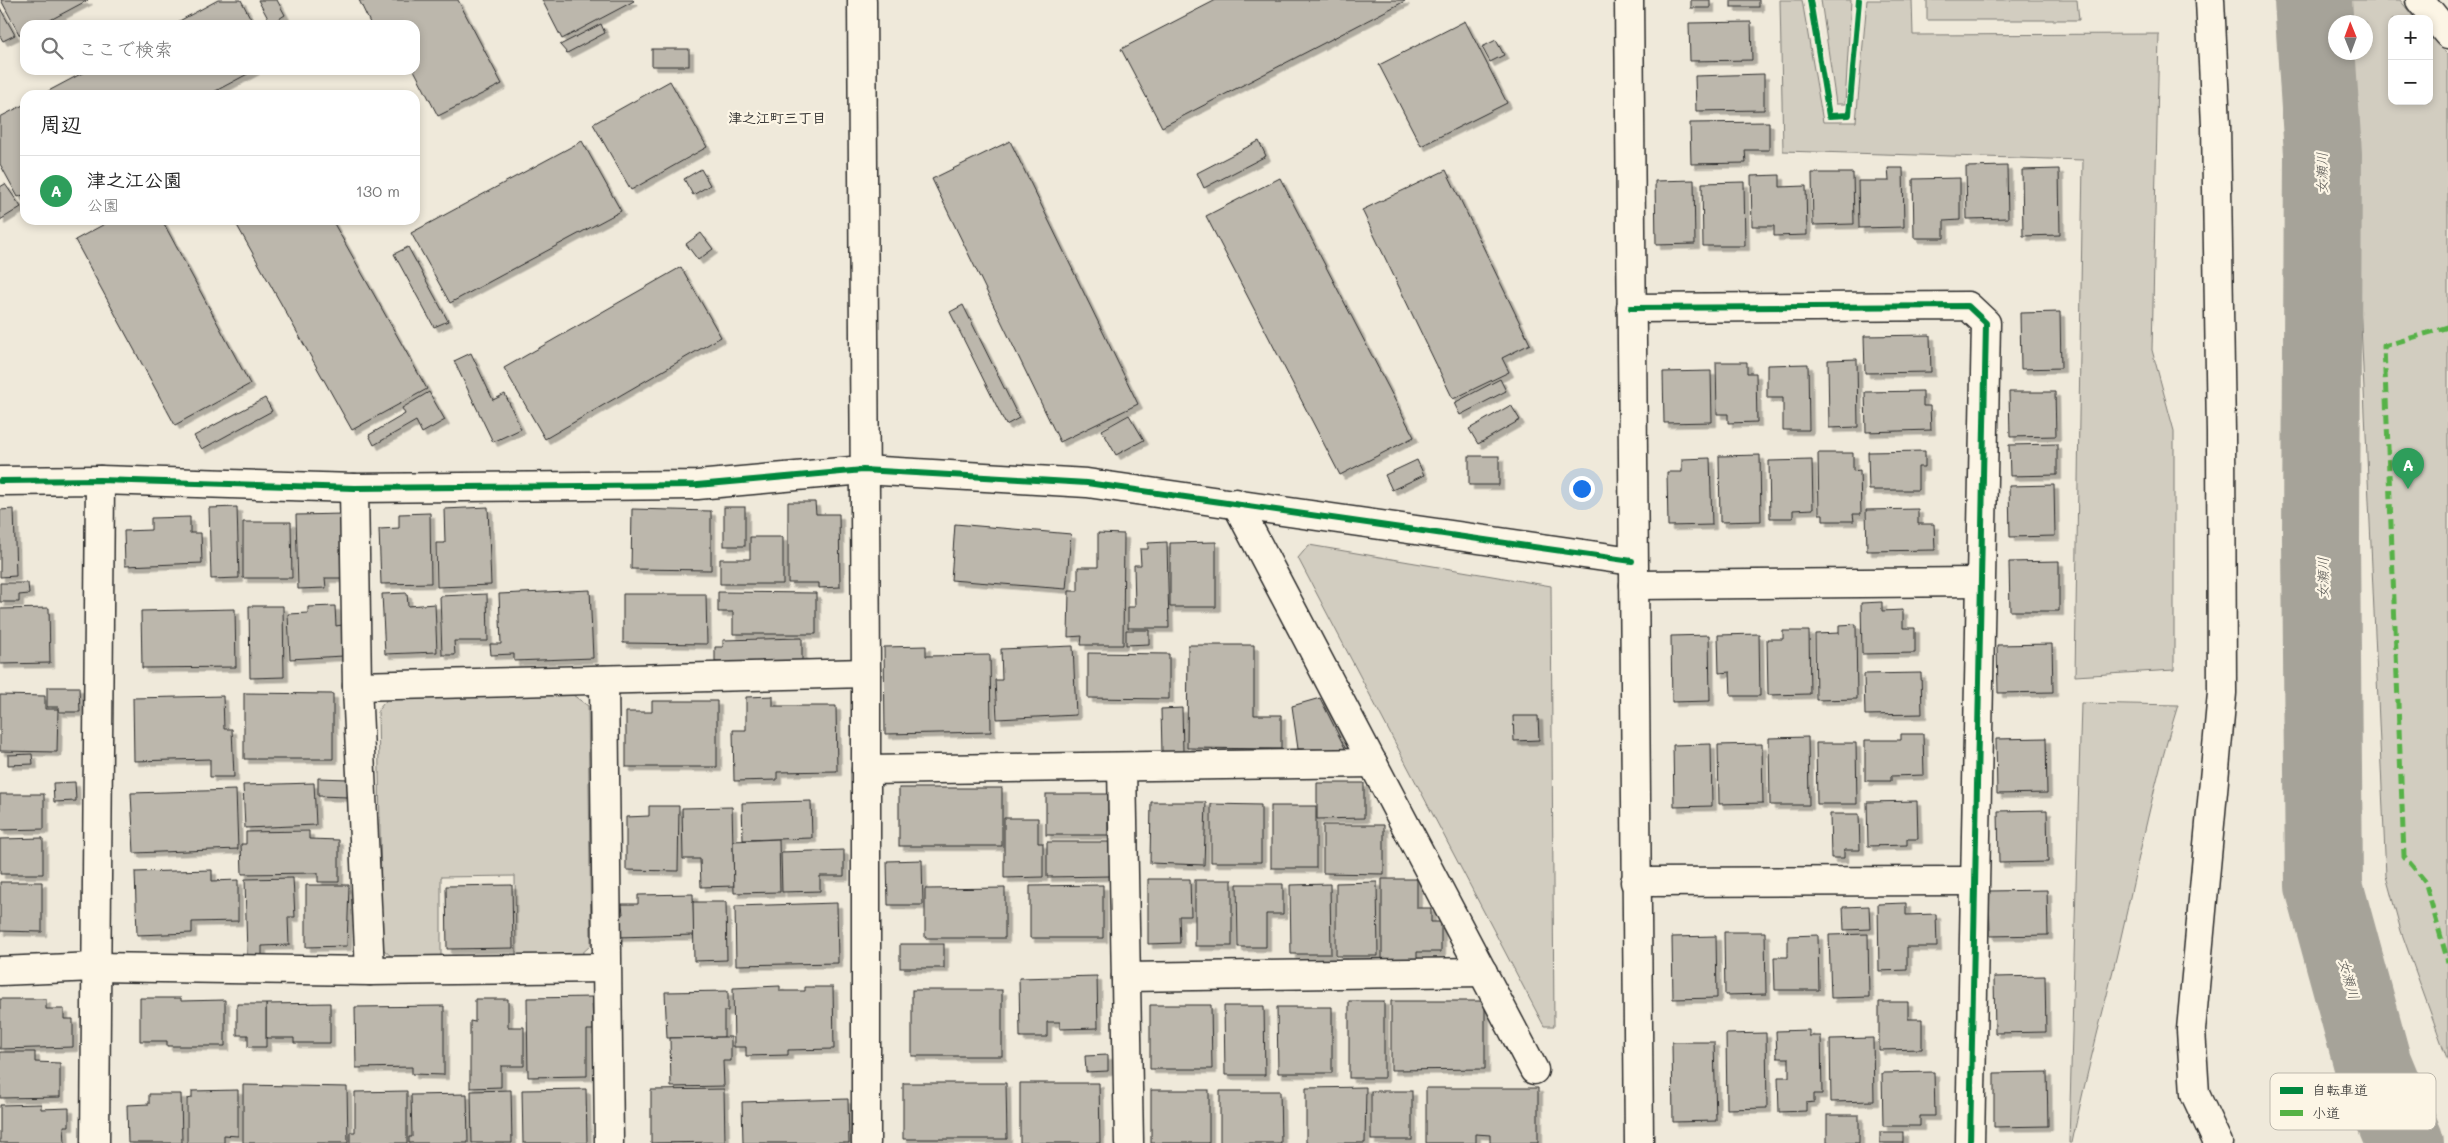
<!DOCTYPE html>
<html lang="ja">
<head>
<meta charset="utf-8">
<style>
	body { margin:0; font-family:Mali,"Klee One",sans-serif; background:#f2f2f2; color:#222 }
	.controls { position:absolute; right:15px; top:15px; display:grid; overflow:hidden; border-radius:10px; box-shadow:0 2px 8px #0003 }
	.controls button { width:45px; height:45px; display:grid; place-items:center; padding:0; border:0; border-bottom:1px solid #e0e0e0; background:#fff; color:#222; font:25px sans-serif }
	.compass { position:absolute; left:2328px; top:15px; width:45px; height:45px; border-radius:50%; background:#fff; box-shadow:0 2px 8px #0003; rotate:359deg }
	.you { position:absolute; left:1581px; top:488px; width:18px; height:18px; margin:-12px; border:4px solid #fff; border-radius:50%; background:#1a73e8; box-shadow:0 0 0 8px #1a73e833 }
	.badge { display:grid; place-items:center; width:32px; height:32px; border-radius:50%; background:#7c3aed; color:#fff; font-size:16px; font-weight:700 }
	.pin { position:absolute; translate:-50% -41px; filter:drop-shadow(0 1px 2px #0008) }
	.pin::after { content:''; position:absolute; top:26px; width:18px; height:15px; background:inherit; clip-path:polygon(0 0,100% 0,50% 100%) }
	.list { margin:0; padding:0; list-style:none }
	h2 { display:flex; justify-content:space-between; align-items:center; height:65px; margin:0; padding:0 20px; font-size:21px }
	h2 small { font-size:16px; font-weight:400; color:#767676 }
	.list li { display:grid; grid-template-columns:32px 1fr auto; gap:15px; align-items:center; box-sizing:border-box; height:70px; padding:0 20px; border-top:1px solid #e0e0e0 }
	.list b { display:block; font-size:19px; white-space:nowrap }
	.list p { margin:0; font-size:16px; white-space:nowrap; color:#767676 }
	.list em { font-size:16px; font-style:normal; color:#767676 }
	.icon { flex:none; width:28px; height:28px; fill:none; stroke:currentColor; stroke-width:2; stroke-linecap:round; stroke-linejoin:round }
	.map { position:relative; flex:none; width:2448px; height:1143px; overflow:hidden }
	.search { position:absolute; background:#fff; box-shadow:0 2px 8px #0003; left:20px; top:20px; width:400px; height:55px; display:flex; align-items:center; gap:12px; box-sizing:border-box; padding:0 18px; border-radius:15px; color:#767676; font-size:19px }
	.panel { position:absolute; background:#fff; box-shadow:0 2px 8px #0003; left:20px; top:90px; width:400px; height:135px; border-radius:15px }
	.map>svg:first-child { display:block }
</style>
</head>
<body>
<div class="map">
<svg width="2448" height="1143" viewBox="0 0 2448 1143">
	<defs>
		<filter id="shadow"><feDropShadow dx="4.5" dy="4.5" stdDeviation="0" flood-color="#0004"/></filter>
	</defs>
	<rect width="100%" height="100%" fill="#efe9da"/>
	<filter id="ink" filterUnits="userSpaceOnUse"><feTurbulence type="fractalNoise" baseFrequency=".02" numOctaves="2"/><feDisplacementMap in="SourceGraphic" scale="10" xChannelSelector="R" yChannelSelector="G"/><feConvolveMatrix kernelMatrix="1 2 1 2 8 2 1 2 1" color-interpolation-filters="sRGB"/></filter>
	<g filter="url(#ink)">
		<g fill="#d2cdc0" stroke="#7e7c76">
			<path d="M1780,0H1802L1823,122H1856L1867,0H1912L1913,35L2159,34L2152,350L2174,431V670L2075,676L2083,160L1783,151Z"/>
			<path d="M1821,0H1851L1845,104H1836Z"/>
			<path d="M1927,0H2077L2079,20H1927Z"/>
			<path d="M2338,0H2400L2415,19H2392V101H2429V35L2448,55V1061L2401,931L2386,876L2350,81L2345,53L2366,52V22H2341Z"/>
			<path d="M1309,545L1551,586L1554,1026H1544L1298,558Z"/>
			<path d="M573,695L588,706L591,945L577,958H516L515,876L441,877V958H393L382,948L378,710L390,696Z"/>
			<path d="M2081,703L2178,705C2154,780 2139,859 2121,937C2105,1006 2086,1073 2072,1143H2069Z"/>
		</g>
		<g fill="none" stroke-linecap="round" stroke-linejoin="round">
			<path stroke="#a6a399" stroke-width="78" d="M2313,0L2323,154L2321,540L2324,886L2373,1065L2405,1143"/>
		</g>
		<g fill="#bcb7ac" stroke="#2b2b2b" filter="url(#shadow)">
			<path d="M1,0H88L41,25H25V33L20,36Z"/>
			<path d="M218,0H241L254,25H172Z"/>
			<path d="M258,0H277L285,15L271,24Z"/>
			<path d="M359,0H458L502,84L438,116L414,70L415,25H371Z"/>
			<path d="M542,0H633L634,1L562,39Z"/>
			<path d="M1216,0H1404L1405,1L1162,127L1121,49Z"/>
			<rect x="1691" y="0" width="19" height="8"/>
			<rect x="1731" y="0" width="28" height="7"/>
			<path d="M0,8L15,35L3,41L0,36Z"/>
			<path d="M1465,21L1507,103L1421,146L1379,65Z"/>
			<path d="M1751,22L1752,60L1690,61L1689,23Z"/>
			<path d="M601,24L605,33L567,53L560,45Z"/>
			<path d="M1496,40L1504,55L1490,62L1482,47Z"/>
			<rect x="652" y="49" width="37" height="17"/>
			<path d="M88,70H255L208,95H41Z"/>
			<path d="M1764,74V110L1696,111L1695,76Z"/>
			<path d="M670,81L707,147L631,190L593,124Z"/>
			<path d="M25,104V194L18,197L0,164V117Z"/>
			<path d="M1769,122V150H1745L1746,163L1691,164L1690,123Z"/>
			<path d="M582,141L621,211L450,303L411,233Z"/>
			<path d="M1010,141L1138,404L1060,442L932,179Z"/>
			<path d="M1259,141L1266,156L1204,188L1197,173Z"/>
			<path d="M2007,166L2008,218L1967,219L1966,167Z"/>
			<path d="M1888,168H1903L1904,227L1859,228L1858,181H1889Z"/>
			<path d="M701,169L710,185L693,195L684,179Z"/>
			<path d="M2059,169L2060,235L2023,236L2022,170Z"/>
			<path d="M1446,170L1530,344L1502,358L1509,372L1453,399L1362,210Z"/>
			<path d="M1812,173H1853L1854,224L1813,225Z"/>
			<path d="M1780,175V187L1806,186L1807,235L1774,236V226H1752L1751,176Z"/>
			<path d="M1280,178L1414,437L1340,475L1206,216Z"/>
			<path d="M1960,178V220L1944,221V238H1914L1913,179Z"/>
			<path d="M1694,180L1695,244L1656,245L1655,181Z"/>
			<path d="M1744,182L1745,246H1703L1702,183Z"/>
			<path d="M5,184L21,207L0,220V187Z"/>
			<path d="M112,220H162L250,384L175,425L75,240Z"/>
			<path d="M234,220H332L427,389L352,430Z"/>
			<path d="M701,233L713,249L698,260L686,244Z"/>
			<path d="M408,247L448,321L434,327L394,254Z"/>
			<path d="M681,267L721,337L545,439L504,368Z"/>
			<path d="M963,305L1019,418L1006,425L950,312Z"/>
			<path d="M2060,312L2061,368L2021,369L2020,313Z"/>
			<path d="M1930,335L1931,372L1865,373L1864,336Z"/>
			<path d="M471,353L493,400L505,394L521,429L493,442L454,361Z"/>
			<path d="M1857,359L1858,427L1829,428L1828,360Z"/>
			<path d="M1716,362H1747V373H1756L1757,422L1728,423V414H1717Z"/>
			<path d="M1808,364L1809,430H1783V398H1767V365Z"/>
			<path d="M1711,371L1712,422L1664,423L1663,372Z"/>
			<path d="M1500,379L1506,391L1460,415L1454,403Z"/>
			<path d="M1923,391V406H1930L1931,430L1866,432L1865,392Z"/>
			<path d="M429,392L445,420L422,433L416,421L374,445L369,435L405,414L402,408Z"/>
			<path d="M2009,392H2055L2056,436L2010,437Z"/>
			<path d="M265,398L272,411L202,449L194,436Z"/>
			<path d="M1511,405L1520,420L1478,444L1469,429Z"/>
			<path d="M1129,415L1144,440L1116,455L1102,430Z"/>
			<path d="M2057,444V475L2010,476L2009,445Z"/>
			<path d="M1925,451V467H1918V490H1869L1868,452Z"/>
			<path d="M1818,453H1853V471L1860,470L1861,514H1853L1854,521H1823V514H1819Z"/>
			<path d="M1760,455L1761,521L1720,522L1719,456Z"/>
			<rect x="1469" y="456" width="30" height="29"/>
			<path d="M1710,458L1712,525L1668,526L1667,472H1682V459Z"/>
			<path d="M1417,460L1424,475L1392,490L1385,475Z"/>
			<path d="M1812,460L1813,509L1793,510V518H1770L1769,461Z"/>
			<path d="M2054,485L2055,536L2010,537L2009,486Z"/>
			<path d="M788,502H815L816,514H839L840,587L819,588V583H788Z"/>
			<path d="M237,507L239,578L211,579L209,508Z"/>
			<path d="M488,507L491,585L437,587L436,543H445L444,509Z"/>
			<rect x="724" y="507" width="21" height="39"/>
			<path d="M14,509L16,576L0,577V510Z"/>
			<path d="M632,509L711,511V570L631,569Z"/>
			<path d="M1918,509V524H1934L1935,550L1867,551L1866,510Z"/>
			<path d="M430,513L431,583L381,584L379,529L399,528V514Z"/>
			<path d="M343,514L344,578H325L326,588L298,589L296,515Z"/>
			<path d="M190,517V533H201L202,563L125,566L124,531L151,530V518Z"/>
			<path d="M243,522H291L292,578H243Z"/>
			<path d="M955,524L1071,534L1066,589L951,580Z"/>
			<path d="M1098,533L1124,534L1123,645H1081L1082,636L1068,637L1069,591H1078V567H1098Z"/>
			<path d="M750,537H783V584H720V559H750Z"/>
			<path d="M1167,542L1169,628H1128V607H1135L1134,565H1141L1140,549H1148V543Z"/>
			<path d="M1216,542V607H1170V543Z"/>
			<path d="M2059,561V611H2010L2009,562Z"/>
			<path d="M0,583H28L29,594L19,595V602H0Z"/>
			<path d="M590,590L593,658L514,661V654L491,655L490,644H501L499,594Z"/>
			<path d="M718,592L816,593V634H733V612H718Z"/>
			<path d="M407,593L408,606L435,604L437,652L385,654L382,594Z"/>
			<path d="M487,594L488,641H454L455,655H442L440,596Z"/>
			<path d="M623,594H706L707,644L623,643Z"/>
			<path d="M1882,602V611L1903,610V628H1915V653L1862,654L1861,603Z"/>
			<path d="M249,606H283L284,677L250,678Z"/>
			<path d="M335,606L336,626L342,625L343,656L290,659L288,614L308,613V607Z"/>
			<path d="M49,608L50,663L0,664V609Z"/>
			<path d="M235,609L236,667L142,668L141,611Z"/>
			<path d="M1856,624L1857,699L1816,700L1815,634L1839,633V625Z"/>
			<path d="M1126,630H1149V644L1126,645Z"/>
			<path d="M1783,631H1809L1810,694L1768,695L1767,639H1783Z"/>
			<path d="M1759,634L1760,696H1731L1730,672L1719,673L1718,635Z"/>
			<path d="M1709,635L1710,701L1672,702L1671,636Z"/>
			<path d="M802,638V670L724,671V662H715V647H723V640Z"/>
			<path d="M2052,644L2053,692L1998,693L1997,645Z"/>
			<path d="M1188,645H1254V715H1281V749L1187,748Z"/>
			<path d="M926,646V656L990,655L991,732L885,734L884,647Z"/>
			<path d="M1073,646L1076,715L997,719L995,680H1002L1001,649Z"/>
			<path d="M1088,653L1169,654V699L1088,698Z"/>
			<path d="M1921,673L1922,714L1865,715L1864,674Z"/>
			<path d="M47,687H79L80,712H59V707H47Z"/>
			<path d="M244,693L333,694V759H244Z"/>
			<path d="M0,695L45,696V709H58L57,752L0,751Z"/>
			<path d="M223,696L224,729H232L234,777H210V759L134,761L133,698Z"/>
			<path d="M773,696V706H836L837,771L777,772V780L734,781L733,730H746V697Z"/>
			<path d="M1320,698L1346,750L1298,749L1292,706Z"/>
			<path d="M652,701H717V767H626V712H652Z"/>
			<path d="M1182,708L1183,752L1162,753L1161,709Z"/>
			<path d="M1513,716H1538L1539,740L1514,741Z"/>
			<path d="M1901,734H1923L1924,775L1891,776V781H1865V740H1901Z"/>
			<path d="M1808,737L1809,805H1770L1769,738Z"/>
			<path d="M2046,738L2047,793L1997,794L1996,739Z"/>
			<path d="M1816,743H1856L1857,804H1817Z"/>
			<path d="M1711,744L1712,806L1674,807L1673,745Z"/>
			<path d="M1762,744L1763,803L1719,804L1718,745Z"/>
			<path d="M32,754L33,764L8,765V755Z"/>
			<path d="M318,778L349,779L348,797L318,796Z"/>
			<path d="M75,782L76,801L54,802L53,783Z"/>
			<path d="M314,783L316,825L245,828L243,785Z"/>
			<path d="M1317,783H1364V818L1317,819Z"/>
			<rect x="899" y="788" width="103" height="58"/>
			<path d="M236,790L238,849L134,853L131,793Z"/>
			<path d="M0,794H44V829L0,830Z"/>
			<rect x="1046" y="794" width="62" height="41"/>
			<path d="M811,801L812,838L743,840L742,803Z"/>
			<path d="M1917,801L1918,839H1907V845L1868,846L1867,802Z"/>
			<path d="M1151,802H1206L1204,865L1150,863Z"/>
			<path d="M1211,804L1261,805V862H1211Z"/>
			<path d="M649,806H679L678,871L626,870V817L649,816Z"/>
			<rect x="1271" y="806" width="45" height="62"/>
			<path d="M732,807L734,886L701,887L700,859H683L682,808Z"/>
			<path d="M2047,810L2048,862L1999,863L1998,811Z"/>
			<path d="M1830,814H1859L1860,850H1844V858H1831Z"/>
			<path d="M1004,818H1038V843H1043V877L1004,878Z"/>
			<path d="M1323,825H1384V874L1323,873Z"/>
			<path d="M309,831V839L339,840V882H318V873L242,874L241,844H246V832Z"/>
			<path d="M43,838V874H0V839Z"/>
			<path d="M779,839L780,892L734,893L733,841Z"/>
			<path d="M1047,842H1110V876L1047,877Z"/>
			<path d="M844,850V876H820V891L782,892L781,852Z"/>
			<path d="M922,860L923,905H888L887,861Z"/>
			<path d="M212,870V881L238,880V921L192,922V933L137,935L135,872Z"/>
			<path d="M293,878L295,917H288L289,945L262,946V956L247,957L245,879Z"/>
			<path d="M1148,879H1190L1191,916H1179L1180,943L1148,944Z"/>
			<path d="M1382,879H1417V908H1431V922H1441V952H1417V966H1382Z"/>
			<rect x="1195" y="880" width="37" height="66"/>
			<path d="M0,882H42V932L0,931Z"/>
			<path d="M1377,882L1378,956H1336V883Z"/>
			<path d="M1237,884H1283V914H1266V947H1238Z"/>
			<path d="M1330,884L1331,954H1291L1290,885Z"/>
			<path d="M306,885H349L347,946L306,947Z"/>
			<path d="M512,885L513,948L447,949L446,886Z"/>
			<path d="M1103,885V938H1030V886Z"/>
			<path d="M1005,888V938H925V889Z"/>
			<path d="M2047,890L2048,935L1990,936L1989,891Z"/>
			<path d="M693,894L694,935L616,937L615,914H623L622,904H638V895Z"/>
			<path d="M693,902H726L727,960L694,961Z"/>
			<path d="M837,903L838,963L736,965L735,906Z"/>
			<path d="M1906,903V915L1936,914L1937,947H1907V970L1879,971L1878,904Z"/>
			<path d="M1869,906L1870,929L1844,930L1843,907Z"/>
			<path d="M1724,932H1765L1766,994L1725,995Z"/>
			<path d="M1868,934L1869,997L1831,998L1829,935Z"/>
			<path d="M1818,935L1819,990H1775L1774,957H1788V936Z"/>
			<path d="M1716,936L1717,998L1673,999L1672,937Z"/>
			<rect x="900" y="944" width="44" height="24"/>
			<path d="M1097,976L1098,1028L1060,1029V1022H1047V1037H1020L1019,978Z"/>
			<path d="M2045,976L2046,1032L1995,1033L1994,977Z"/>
			<path d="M780,986V991H805V987H833L834,1049L788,1050V1055L746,1056V1047H734L733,988Z"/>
			<rect x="912" y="990" width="90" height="66"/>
			<path d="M728,991V1011H724V1037L667,1038L665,992Z"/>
			<path d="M592,997L593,1030H587V1076L528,1077L527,998Z"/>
			<path d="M140,998H181V1001L225,1000V1046H167V1041H140Z"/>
			<path d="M0,999H46V1009H64V1019H73V1047L0,1049Z"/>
			<path d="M475,999H508V1027H524V1066H501V1087L470,1088V1021L475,1022Z"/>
			<rect x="1349" y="1001" width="35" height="77"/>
			<path d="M1391,1001H1485V1069L1391,1070Z"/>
			<path d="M1879,1002H1908V1019H1922V1049L1879,1050Z"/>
			<path d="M330,1003V1043H294V1038H266V1004Z"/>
			<path d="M237,1004H266V1047H248V1035H237Z"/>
			<path d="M1150,1005H1211L1212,1069H1150Z"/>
			<path d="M444,1006V1075L412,1074V1067L356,1068L355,1007Z"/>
			<path d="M1224,1006H1264L1265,1075H1225Z"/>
			<path d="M1277,1007H1332V1073H1278Z"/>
			<path d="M1809,1030V1036H1821L1822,1094H1814V1102L1806,1103V1111L1779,1112L1778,1077H1789V1058H1777L1776,1031Z"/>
			<path d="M1766,1033L1767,1108L1727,1109L1726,1034Z"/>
			<path d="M724,1037H731V1061H723L724,1086L671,1087L670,1038Z"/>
			<path d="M1873,1038L1874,1101L1831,1102L1830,1039Z"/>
			<path d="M1672,1042H1714L1716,1121L1673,1122Z"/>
			<path d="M0,1052H35V1062L60,1063V1097L0,1098Z"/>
			<path d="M1108,1055V1071L1086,1072L1085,1056Z"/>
			<path d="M1934,1072L1935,1116H1920V1126H1883L1882,1073Z"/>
			<path d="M2047,1072L2048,1126L1994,1127V1073Z"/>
			<path d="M903,1083H1006L1007,1139H903Z"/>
			<path d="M1020,1083H1099L1100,1143H1020Z"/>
			<path d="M243,1085L347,1087L348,1143H243Z"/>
			<path d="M1366,1087L1365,1143H1306V1088Z"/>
			<path d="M1426,1088H1538V1143H1490V1135L1476,1134V1143H1426Z"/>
			<path d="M586,1089L587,1143H523L522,1090Z"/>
			<path d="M724,1089L725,1142L651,1143V1090Z"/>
			<path d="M238,1090V1136L224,1135V1143H187V1099L192,1098V1091Z"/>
			<path d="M511,1090L512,1143H472L471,1091Z"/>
			<rect x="1151" y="1090" width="58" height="53"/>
			<path d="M407,1091V1143H350V1132H355V1092Z"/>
			<path d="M1220,1091H1280L1281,1143H1220Z"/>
			<rect x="1371" y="1091" width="41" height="49"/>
			<path d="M149,1094H181L182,1143H128L127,1105L149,1104Z"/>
			<path d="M467,1094L468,1143H409V1137H412L411,1095Z"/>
			<path d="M848,1099L849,1143H743L742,1102Z"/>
			<path d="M41,1104V1109L69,1108V1126H64L65,1143H0V1105Z"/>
			<rect x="1827" y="1115" width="32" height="28"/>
			<rect x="1880" y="1132" width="23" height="11"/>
		</g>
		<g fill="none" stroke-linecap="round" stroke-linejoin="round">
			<defs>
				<g id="minor">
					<path d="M862,0L866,673V1143"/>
					<path d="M1629,0L1639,1143"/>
					<path d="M2210,0L2216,125L2221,433L2222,693L2191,1030L2195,1094L2218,1143"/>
					<path d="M2420,0L2448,34"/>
					<path d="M1631,308L1968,306L1986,323L1970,1143"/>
					<path d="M0,481L100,480L354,488L697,485L863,470L1087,483L1632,561"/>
					<path d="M354,488L357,686L370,971"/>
					<path d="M1236,503L1534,1070"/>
					<path d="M1634,585L1980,582"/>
					<path d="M604,680L609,1143"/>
					<path d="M357,686L866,673"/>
					<path d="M1122,767L1129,1143"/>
					<path d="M866,770L1373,763"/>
					<path d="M1635,882L1974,881"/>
					<path d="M0,971L95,967L370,971L606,968"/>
					<path d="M1126,977L1483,972"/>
					<path d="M95,1143L100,480"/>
				</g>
			</defs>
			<use href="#minor" stroke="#2b2b2b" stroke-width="31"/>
			<use href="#minor" stroke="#fcf5e5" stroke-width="28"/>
			<path stroke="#56b246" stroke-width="5" stroke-dasharray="10 5" stroke-linecap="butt" d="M2448,327L2384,346L2404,856L2425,881L2448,962"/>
			<defs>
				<g id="cycleway">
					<path d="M1810,0L1829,116L1849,115L1859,0"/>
					<path d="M1631,308L1968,306L1986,323L1970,1143"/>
					<path d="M0,481L100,480L354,488L697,485L863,470L1087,483L1632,561"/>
				</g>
			</defs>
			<use href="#cycleway" stroke="#fcf5e5" stroke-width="9"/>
			<use href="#cycleway" stroke="#00873e" stroke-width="6"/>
		</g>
	</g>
	<g text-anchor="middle" stroke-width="4.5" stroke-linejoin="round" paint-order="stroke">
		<g font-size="14" font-weight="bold" fill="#2b2b2b" stroke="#fcf5e5">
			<text x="777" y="123">津之江町三丁目</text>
		</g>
		<g font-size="14" font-style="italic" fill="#565552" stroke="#fcf5e5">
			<text transform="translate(2322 173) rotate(-91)" y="5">女瀬川</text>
			<text transform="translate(2323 578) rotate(-90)" y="5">女瀬川</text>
			<text transform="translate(2349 979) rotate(74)" y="5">女瀬川</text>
		</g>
	</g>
	<rect x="2270" y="1073" width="166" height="57" rx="8" fill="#fcf5e5" stroke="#bdb8ad" stroke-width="1"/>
	<rect x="2280" y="1087" width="23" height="7" fill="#00873e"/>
	<rect x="2280" y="1110" width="23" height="6" fill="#56b246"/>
	<g font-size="14" fill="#2b2b2b">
		<text x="2312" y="1095">自転車道</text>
		<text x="2312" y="1118">小道</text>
	</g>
</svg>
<div class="controls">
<button>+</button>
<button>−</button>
</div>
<svg class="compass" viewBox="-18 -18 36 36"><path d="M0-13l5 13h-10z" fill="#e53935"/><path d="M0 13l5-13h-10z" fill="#767676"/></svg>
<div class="you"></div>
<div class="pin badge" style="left:2408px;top:489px;background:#2e9e5b">A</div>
<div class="search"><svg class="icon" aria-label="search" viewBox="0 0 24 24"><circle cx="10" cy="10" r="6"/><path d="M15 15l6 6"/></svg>ここで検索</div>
<section class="panel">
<h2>周辺<small></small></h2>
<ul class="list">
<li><span class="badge" style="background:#2e9e5b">A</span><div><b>津之江公園</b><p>公園</p></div><em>130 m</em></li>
</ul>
</section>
</div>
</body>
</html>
